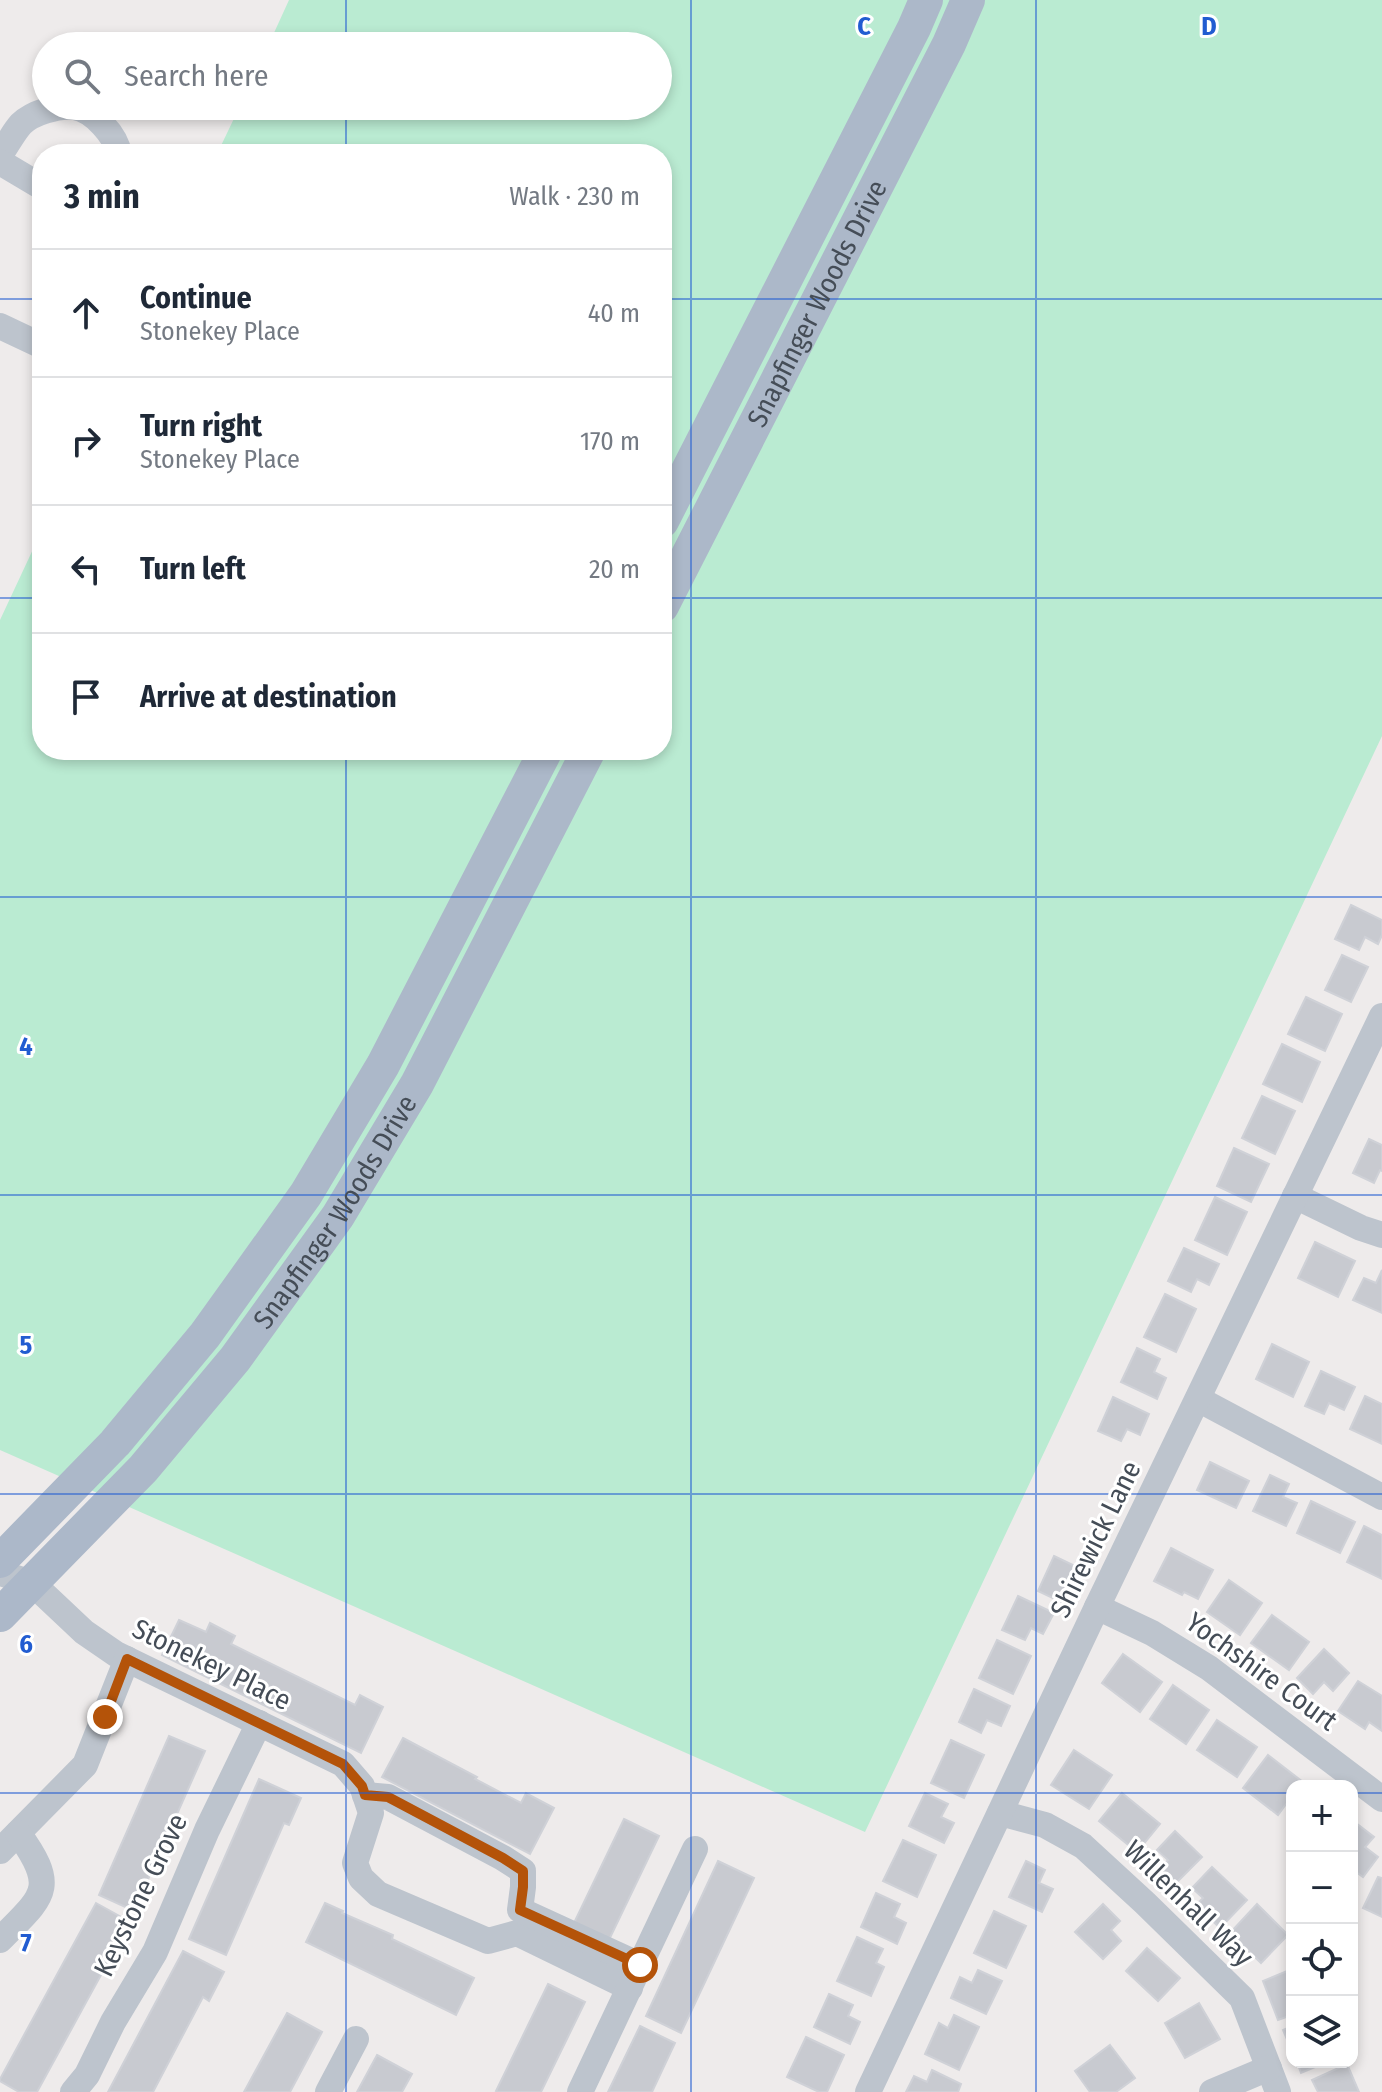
<!DOCTYPE html>
<html lang="en">
<head>
<meta charset="utf-8">
<style>
	body { margin:0; font-family:"Fira Sans Condensed",sans-serif; background:#f2f2f3; color:#1f2937 }
	.controls { position:absolute; right:24px; bottom:24px; display:grid; overflow:hidden; border-radius:16px; box-shadow:0 4px 12px #0003 }
	.controls button { width:72px; height:72px; display:grid; place-items:center; padding:0; border:0; border-bottom:2px solid #e0e1e3; background:#fff; color:#1f2937; font:40px sans-serif }
	.stop { position:absolute; width:24px; height:24px; margin:-18px; border:6px solid #b45309; border-radius:50%; background:#fff }
	.stop.end { background:#b45309; border-color:#fff; box-shadow:0 2px 8px #0008 }
	.list { margin:0; padding:0; list-style:none }
	h2 { display:flex; justify-content:space-between; align-items:center; height:104px; margin:0; padding:0 32px; font-size:34px }
	h2 small { font-size:26px; font-weight:400; color:#747a83 }
	.list li { display:grid; grid-template-columns:52px 1fr auto; gap:24px; align-items:center; box-sizing:border-box; height:128px; padding:0 32px; border-top:2px solid #e0e1e3 }
	.list b { display:block; font-size:30px; white-space:nowrap }
	.list p { margin:0; font-size:26px; white-space:nowrap; color:#747a83 }
	.list em { font-size:26px; font-style:normal; color:#747a83 }
	.icon { flex:none; width:44px; height:44px; fill:none; stroke:currentColor; stroke-width:2; stroke-linecap:round; stroke-linejoin:round }
	.map { position:relative; flex:none; width:1382px; height:2092px; overflow:hidden }
	.search { position:absolute; background:#fff; box-shadow:0 4px 12px #0003; left:32px; top:32px; width:640px; height:88px; display:flex; align-items:center; gap:20px; box-sizing:border-box; padding:0 28px; border-radius:44px; color:#747a83; font-size:30px }
	.panel { position:absolute; background:#fff; box-shadow:0 4px 12px #0003; left:32px; top:144px; width:640px; height:616px; border-radius:32px }
	.map>svg:first-child { display:block }
</style>
</head>
<body>
<div class="map">
<svg width="1382" height="2092" viewBox="0 0 1382 2092">
	<rect width="100%" height="100%" fill="#eeebeb"/>
	<path fill="#baebd2" d="M289,0H1382V736L865,1832L0,1450V620L42,530V750H662V154H217L240,106H658V46H268Z"/>
	<g fill="#c8cad0" stroke="#cfd1d7" stroke-width="2">
		<path d="M1351,905L1382,920V935L1378,944L1365,937L1359,950L1335,939Z"/>
		<path d="M1342,955L1368,967L1351,1002L1325,990Z"/>
		<path d="M1306,997L1342,1014L1325,1051L1288,1034Z"/>
		<path d="M1282,1044L1320,1062L1302,1102L1263,1084Z"/>
		<path d="M1262,1096L1295,1111L1275,1154L1242,1138Z"/>
		<path d="M1369,1139L1382,1145V1171L1380,1170L1374,1183L1353,1173Z"/>
		<path d="M1234,1148L1269,1164L1251,1202L1217,1186Z"/>
		<path d="M1215,1197L1247,1212L1227,1255L1195,1240Z"/>
		<path d="M1315,1242L1355,1261L1338,1297L1298,1278Z"/>
		<path d="M1184,1248L1219,1264L1209,1285L1197,1279L1191,1292L1168,1281Z"/>
		<path d="M1382,1270V1313L1353,1300L1364,1278L1376,1283Z"/>
		<path d="M1165,1294L1196,1309L1176,1352L1144,1337Z"/>
		<path d="M1272,1344L1309,1362L1293,1397L1256,1379Z"/>
		<path d="M1137,1348L1160,1359L1154,1372L1166,1378L1157,1399L1121,1382Z"/>
		<path d="M1321,1371L1355,1387L1344,1410L1329,1403L1324,1414L1305,1406Z"/>
		<path d="M1365,1396L1382,1404V1444L1350,1429Z"/>
		<path d="M1113,1397L1149,1414L1140,1435L1127,1429L1121,1441L1098,1431Z"/>
		<path d="M1210,1462L1249,1481L1236,1508L1197,1490Z"/>
		<path d="M1270,1475L1289,1484L1283,1497L1297,1503L1286,1526L1253,1511Z"/>
		<path d="M1311,1501L1355,1522L1340,1553L1297,1533Z"/>
		<path d="M1364,1526L1382,1535V1579L1347,1562Z"/>
		<path d="M1171,1548L1213,1570L1198,1599L1184,1592L1182,1595L1154,1581Z"/>
		<path d="M1054,1556L1077,1567L1061,1602L1038,1591Z"/>
		<path d="M1229,1580L1262,1603L1240,1635L1207,1612Z"/>
		<path d="M1018,1596L1054,1613L1043,1634L1031,1628L1025,1640L1002,1630Z"/>
		<path d="M1272,1615L1309,1642L1289,1670L1251,1643Z"/>
		<path d="M179,1620L206,1632L210,1623L235,1636L231,1644L355,1705L360,1695L383,1707L361,1753L162,1655Z"/>
		<path d="M997,1640L1031,1656L1013,1694L979,1678Z"/>
		<path d="M1324,1649L1349,1673L1333,1691L1324,1682L1313,1694L1297,1678Z"/>
		<path d="M1123,1654L1162,1682L1140,1712L1102,1683Z"/>
		<path d="M1358,1681L1382,1696V1731L1369,1722L1365,1729L1338,1711Z"/>
		<path d="M1173,1685L1209,1710L1186,1744L1150,1719Z"/>
		<path d="M974,1689L1010,1706L1001,1726L987,1720L981,1733L959,1722Z"/>
		<path d="M1217,1720L1257,1747L1237,1777L1197,1750Z"/>
		<path d="M169,1736L205,1751L134,1911L99,1895Z"/>
		<path d="M403,1738L477,1777L475,1779L521,1803L526,1793L554,1808L530,1854L382,1777Z"/>
		<path d="M951,1740L984,1755L964,1798L931,1783Z"/>
		<path d="M1074,1750L1112,1775L1089,1809L1051,1785Z"/>
		<path d="M1268,1755L1303,1782L1300,1786H1292V1796L1278,1815L1243,1788Z"/>
		<path d="M259,1779L301,1798L289,1825L284,1823L226,1955L189,1939Z"/>
		<path d="M925,1793L948,1804L941,1817L954,1823L944,1843L909,1826Z"/>
		<path d="M1122,1793L1160,1824L1137,1852L1099,1821Z"/>
		<path d="M624,1819L659,1836L608,1942L573,1925Z"/>
		<path d="M1356,1823L1374,1837L1365,1847L1378,1857L1363,1877L1352,1869V1828Z"/>
		<path d="M1175,1831L1202,1857L1174,1885L1158,1870L1168,1860L1157,1850Z"/>
		<path d="M903,1840L936,1855L917,1897L883,1881Z"/>
		<path d="M718,1861L754,1878L681,2033L646,2016Z"/>
		<path d="M1026,1861L1045,1870L1039,1883L1053,1889L1042,1912L1009,1897Z"/>
		<path d="M1212,1867L1247,1900L1220,1928L1196,1905L1203,1898L1192,1888Z"/>
		<path d="M1378,1877L1382,1878V1917L1363,1908Z"/>
		<path d="M876,1893L900,1904L894,1917L906,1923L897,1944L861,1927Z"/>
		<path d="M96,1903L130,1922L37,2092H19L0,2081V2079Z"/>
		<path d="M325,1903L343,1911L342,1913L393,1935L392,1939L474,1978L456,2015L306,1942Z"/>
		<path d="M1103,1904L1120,1921L1111,1930L1121,1941L1103,1959L1075,1932Z"/>
		<path d="M1257,1904L1288,1935L1261,1963L1230,1933Z"/>
		<path d="M994,1911L1026,1926L1006,1968L974,1953Z"/>
		<path d="M857,1937L883,1949L876,1963L884,1967L871,1996L837,1981Z"/>
		<path d="M1147,1948L1180,1978L1158,2001L1126,1971Z"/>
		<path d="M183,1951L224,1972L209,2001L203,1997L153,2092H108Z"/>
		<path d="M1292,1969V2015L1278,2020L1263,1981Z"/>
		<path d="M978,1970L1002,1981L986,2014L951,1998L960,1977L972,1983Z"/>
		<path d="M548,1984L585,2002L541,2092H498L496,2091Z"/>
		<path d="M829,1994L853,2005L848,2016L860,2022L850,2044L814,2027Z"/>
		<path d="M1199,2003L1220,2039L1185,2058L1165,2023Z"/>
		<path d="M287,2013L322,2032L290,2092H244Z"/>
		<path d="M954,2015L979,2027L959,2070L925,2054L939,2023L948,2028Z"/>
		<path d="M640,2026L675,2043L652,2092H608Z"/>
		<path d="M1292,2026V2051L1283,2030Z"/>
		<path d="M806,2037L844,2055L827,2092H819L787,2077Z"/>
		<path d="M1110,2045L1135,2078L1116,2092H1090L1075,2071Z"/>
		<path d="M377,2055L412,2074L402,2092H357Z"/>
		<path d="M1297,2062H1327L1301,2073Z"/>
		<path d="M1347,2064L1359,2092H1318L1312,2080Z"/>
		<path d="M932,2070L961,2084L958,2092H906L914,2076L927,2082Z"/>
	</g>
	<g fill="none" stroke-linecap="round" stroke-linejoin="round">
		<g stroke="#bdc4cd" stroke-width="26">
			<path d="M0,155C7,145 13,133 21,124C32,113 58,105 74,107C93,110 116,135 119,154"/>
			<path d="M0,162L42,187"/>
			<path d="M0,326L38,344"/>
			<path d="M1295,1196L1361,1228L1382,1235"/>
			<path d="M1198,1399L1382,1497"/>
			<path d="M0,1573L32,1583L84,1632L116,1654L343,1764L362,1786L371,1813L355,1863L361,1878L378,1894L488,1941L517,1933L630,1988"/>
			<path d="M1097,1607L1152,1633L1209,1668L1382,1799"/>
			<path d="M365,1795L388,1797L503,1858L523,1871V1887L520,1910L640,1965"/>
			<path d="M1000,1813L1045,1825L1083,1846L1145,1903L1242,1998L1278,2092"/>
			<path d="M0,1851L85,1765L127,1659"/>
			<path d="M0,1940C43,1896 59,1889 18,1833"/>
			<path d="M73,2092L87,2075L113,2022L155,1952L207,1830L259,1723"/>
			<path d="M328,2092L356,2039"/>
			<path d="M580,2092L695,1849"/>
			<path d="M868,2092L1097,1607L1382,1016"/>
			<path d="M1212,2092L1269,2068"/>
		</g>
		<g stroke="#acb8c9" stroke-width="34">
			<path d="M662,521L914,28L926,0"/>
			<path id="s1" d="M662,606L949,44L968,0"/>
			<path d="M0,1561L115,1443L205,1335L306,1194L383,1065L546,750"/>
			<path id="s2" d="M0,1615L143,1469L235,1359L338,1216L417,1084L589,750"/>
		</g>
	</g>
	<g fill="none" stroke-linecap="round" stroke-linejoin="round">
		<path stroke="#b45309" stroke-width="10" d="M105,1717L127,1659L343,1764L362,1786L365,1795L388,1797L503,1858L523,1871V1887L520,1910L640,1965"/>
	</g>
	<path fill="none" stroke="#225cd1" stroke-width="2" stroke-opacity="0.55" d="M346,0V46M691,0V2092M1036,0V2092M346,106V154M0,299H42M662,299H1382M0,598H42M662,598H1382M346,750V2092M0,897H1382M0,1195H1382M0,1494H1382M0,1793H1292M1352,1793H1382"/>
	<g text-anchor="middle" stroke-width="6" stroke-linejoin="round" paint-order="stroke">
		<g font-size="28" fill="#454d57" stroke="#fff">
			<text dy="10" stroke="none"><textPath href="#s1" startOffset="340">Snapfinger Woods Drive</textPath></text>
			<text dy="10" stroke="none"><textPath href="#s2" startOffset="526">Snapfinger Woods Drive</textPath></text>
			<text transform="translate(1095 1539) rotate(-64)" y="10">Shirewick Lane</text>
			<text transform="translate(212 1664) rotate(26)" y="10">Stonekey Place</text>
			<text transform="translate(1262 1671) rotate(36)" y="10">Yochshire Court</text>
			<text transform="translate(140 1895) rotate(-64)" y="10">Keystone Grove</text>
			<text transform="translate(1189 1903) rotate(44)" y="10">Willenhall Way</text>
		</g>
	</g>
	<g font-size="26" text-anchor="middle" font-weight="bold" fill="#225cd1" stroke="#fff" stroke-width="6" stroke-linejoin="round" paint-order="stroke">
		<text x="864" y="35">C</text>
		<text x="1209" y="35">D</text>
		<text x="26" y="1055">4</text>
		<text x="26" y="1354">5</text>
		<text x="26" y="1653">6</text>
		<text x="26" y="1952">7</text>
	</g>
</svg>
<div class="controls">
<button>+</button>
<button>−</button>
<button><svg class="icon" aria-label="locate" viewBox="0 0 24 24"><circle cx="12" cy="12" r="6"/><path d="M12 2v4M12 18v4M2 12h4M18 12h4"/></svg></button>
<button><svg class="icon" aria-label="layers" viewBox="0 0 24 24"><path d="M12 4l9 5-9 5-9-5zM3 14l9 5 9-5"/></svg></button>
</div>
<div class="stop" style="left:640px;top:1965px"></div>
<div class="stop end" style="left:105px;top:1717px"></div>
<div class="search"><svg class="icon" aria-label="search" viewBox="0 0 24 24"><circle cx="10" cy="10" r="6"/><path d="M15 15l6 6"/></svg>Search here</div>
<section class="panel">
<h2>3 min<small>Walk · 230 m</small></h2>
<ul class="list">
<li><svg class="icon" aria-label="ahead" viewBox="0 0 24 24"><path d="M12 20V5M6 11l6-6 6 6"/></svg><div><b>Continue</b><p>Stonekey Place</p></div><em>40 m</em></li>
<li><svg class="icon" aria-label="right" viewBox="0 0 24 24"><path d="M7 20v-9h11M14 6l5 5-5 5"/></svg><div><b>Turn right</b><p>Stonekey Place</p></div><em>170 m</em></li>
<li><svg class="icon" aria-label="left" viewBox="0 0 24 24"><path d="M17 20v-9H6M10 6l-5 5 5 5"/></svg><div><b>Turn left</b></div><em>20 m</em></li>
<li><svg class="icon" aria-label="arrive" viewBox="0 0 24 24"><path d="M6 21V4h12l-3 4 3 4H6"/></svg><div><b>Arrive at destination</b></div></li>
</ul>
</section>
</div>
</body>
</html>
